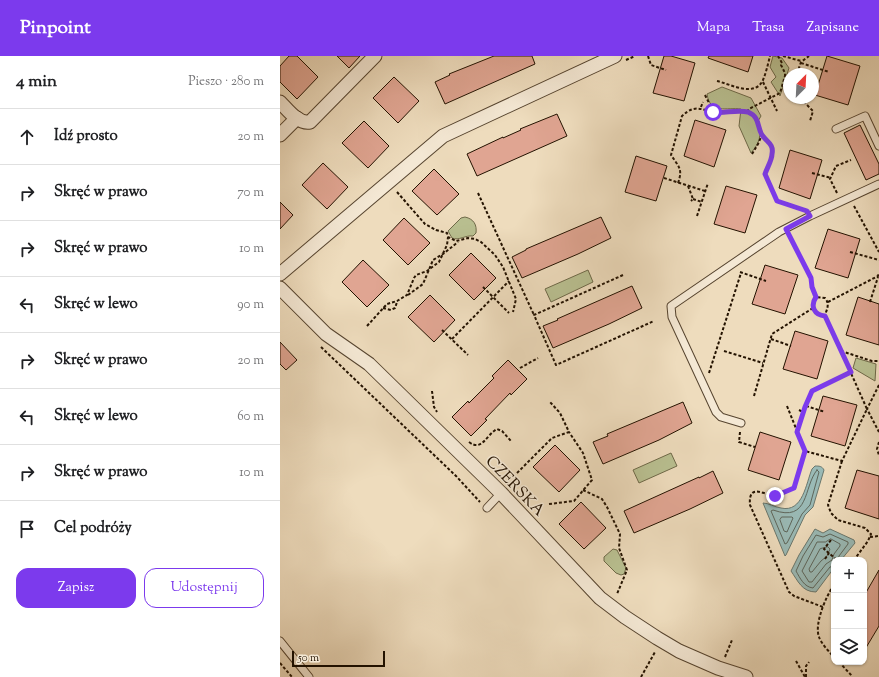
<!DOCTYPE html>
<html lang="pl">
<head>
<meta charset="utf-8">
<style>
	body { margin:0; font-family:"Sorts Mill Goudy",serif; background:#f6f6f6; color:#202124 }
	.controls { position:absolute; right:12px; bottom:12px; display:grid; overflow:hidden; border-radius:8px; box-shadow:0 1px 3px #0004 }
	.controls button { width:36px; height:36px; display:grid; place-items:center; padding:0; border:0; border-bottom:1px solid #e0e0e0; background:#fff; color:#202124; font:20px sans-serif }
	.compass { position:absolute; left:503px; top:12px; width:36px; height:36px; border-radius:50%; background:#fff; box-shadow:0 1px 3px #0004; rotate:24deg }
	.scale { position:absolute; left:12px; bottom:10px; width:93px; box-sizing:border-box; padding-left:4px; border:2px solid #231200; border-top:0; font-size:11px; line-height:14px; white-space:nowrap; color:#231200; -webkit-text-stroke:3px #f4e8d4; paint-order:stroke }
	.stop { position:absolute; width:12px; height:12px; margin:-9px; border:3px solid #7c3aed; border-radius:50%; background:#fff }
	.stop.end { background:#7c3aed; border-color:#fff; box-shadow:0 1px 4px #0008 }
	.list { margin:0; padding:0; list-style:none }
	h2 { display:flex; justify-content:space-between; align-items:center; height:52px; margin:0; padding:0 16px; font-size:17px }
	h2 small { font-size:13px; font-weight:400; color:#757577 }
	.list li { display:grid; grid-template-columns:26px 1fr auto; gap:12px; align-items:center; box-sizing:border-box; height:56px; padding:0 16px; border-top:1px solid #e0e0e0 }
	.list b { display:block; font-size:15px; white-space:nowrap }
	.list em { font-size:13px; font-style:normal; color:#757577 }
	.actions { display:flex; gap:8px; padding:12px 16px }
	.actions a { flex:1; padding:9px 0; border:1px solid #7c3aed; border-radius:12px; text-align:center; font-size:14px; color:#7c3aed }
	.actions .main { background:#7c3aed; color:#fff }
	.icon { flex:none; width:22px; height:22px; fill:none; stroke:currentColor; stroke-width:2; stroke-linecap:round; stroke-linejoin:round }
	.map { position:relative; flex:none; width:599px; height:621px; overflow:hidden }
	header { display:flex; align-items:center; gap:24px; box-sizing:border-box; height:56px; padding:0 20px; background:#7c3aed; color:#fff }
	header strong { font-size:19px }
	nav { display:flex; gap:22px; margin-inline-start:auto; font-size:14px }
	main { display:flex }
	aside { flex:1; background:#fff }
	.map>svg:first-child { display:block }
</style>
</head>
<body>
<header>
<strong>Pinpoint</strong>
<nav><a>Mapa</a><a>Trasa</a><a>Zapisane</a></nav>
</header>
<main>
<aside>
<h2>4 min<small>Pieszo · 280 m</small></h2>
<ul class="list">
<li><svg class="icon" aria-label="ahead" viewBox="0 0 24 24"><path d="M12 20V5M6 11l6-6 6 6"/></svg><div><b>Idź prosto</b></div><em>20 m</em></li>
<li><svg class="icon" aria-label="right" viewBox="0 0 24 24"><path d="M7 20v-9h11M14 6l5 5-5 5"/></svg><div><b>Skręć w prawo</b></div><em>70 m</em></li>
<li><svg class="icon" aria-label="right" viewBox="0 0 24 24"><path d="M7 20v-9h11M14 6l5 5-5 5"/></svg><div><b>Skręć w prawo</b></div><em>10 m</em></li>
<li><svg class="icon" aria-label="left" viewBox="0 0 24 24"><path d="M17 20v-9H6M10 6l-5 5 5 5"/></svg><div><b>Skręć w lewo</b></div><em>90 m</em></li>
<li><svg class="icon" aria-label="right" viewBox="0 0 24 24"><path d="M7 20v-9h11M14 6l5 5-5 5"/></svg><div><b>Skręć w prawo</b></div><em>20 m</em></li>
<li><svg class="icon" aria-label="left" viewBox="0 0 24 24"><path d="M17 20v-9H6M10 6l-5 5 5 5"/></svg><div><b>Skręć w lewo</b></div><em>60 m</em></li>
<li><svg class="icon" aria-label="right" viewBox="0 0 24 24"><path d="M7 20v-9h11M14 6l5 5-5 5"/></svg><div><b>Skręć w prawo</b></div><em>10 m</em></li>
<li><svg class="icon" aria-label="arrive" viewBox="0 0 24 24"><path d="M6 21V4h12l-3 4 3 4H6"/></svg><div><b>Cel podróży</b></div></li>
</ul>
<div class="actions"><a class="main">Zapisz</a><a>Udostępnij</a></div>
</aside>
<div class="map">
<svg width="599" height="621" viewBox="0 0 599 621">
	<rect width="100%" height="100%" fill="#eedcbd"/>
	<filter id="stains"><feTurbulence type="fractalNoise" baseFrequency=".005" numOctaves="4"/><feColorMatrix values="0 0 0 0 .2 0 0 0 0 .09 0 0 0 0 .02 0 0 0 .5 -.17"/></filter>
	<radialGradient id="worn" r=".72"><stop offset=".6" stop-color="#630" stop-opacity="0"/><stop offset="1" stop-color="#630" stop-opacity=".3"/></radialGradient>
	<g fill="#b9c091" stroke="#6e6948">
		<path d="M493,0L502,2L509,12L500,40L491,26L496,21L490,11Z"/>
		<path d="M442,31L471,42L481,60L477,67C482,80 480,86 471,97L459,70L461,53C447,51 430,59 427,38Z"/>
		<path d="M185,161C194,163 197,169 196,177L193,180C185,179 179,185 172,182L168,175L181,162Z"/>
		<path d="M308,214L313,226L271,246L265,233Z"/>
		<path d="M576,302L596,308L595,325L573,312Z"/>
		<path d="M391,397L397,410L359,427L353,414Z"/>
		<path d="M333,493L337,494L346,512L344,518L341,519L336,517L324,505V501Z"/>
	</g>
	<g fill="#9abab6" stroke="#6a776d">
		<path d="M535,410C539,410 542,410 544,414L533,451L525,459L506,499L505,500L483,447C489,447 494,451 501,452C523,457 526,427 532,413Z"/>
		<path d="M535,473L543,477L550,473L574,484L575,487L561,504H554V512L536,536C522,536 518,525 511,515L519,499Z"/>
	</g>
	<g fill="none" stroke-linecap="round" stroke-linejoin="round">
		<g stroke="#5e665b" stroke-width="1">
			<path d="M537,414L539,416L530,449L522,458L507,487L505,488L491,455L493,454C530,467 523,431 537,414Z"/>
			<path d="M502,461H512L513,462L507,476L504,475L500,464Z"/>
			<path d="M551,483L560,488V490L554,498L552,504L546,508L532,526H529L522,515L537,486H545Z"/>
			<path d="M548,491L550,493L547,500L541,505L532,516H530L529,513L540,493Z"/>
			<path d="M554,510L550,511L533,532C524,531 520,522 516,515L523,500L536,479L543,481L550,478L568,486V488L559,500L558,504"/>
		</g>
	</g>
	<g fill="#e0a592" stroke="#231200">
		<path d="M9,0H17L38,21L17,43L0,26V10Z"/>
		<path d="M57,0H80L69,12Z"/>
		<path d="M214,0H252L255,8L165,48L155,26L170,19L169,18Z"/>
		<path d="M384,0H391L415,7L404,45L373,37Z"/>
		<path d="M429,0H473L468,16L428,2Z"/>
		<path d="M547,0L580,10L568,49L535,39Z"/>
		<path d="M114,21L139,45L118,67L93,42Z"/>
		<path d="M277,58L287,80L197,120L187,98L223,81V82L241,74L240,73Z"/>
		<path d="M415,64L446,74L434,111L404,100Z"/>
		<path d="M84,65L109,90L88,112L62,87Z"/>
		<path d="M580,69L599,108V118L586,124L564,77Z"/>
		<path d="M510,94L542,104L530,143L499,132Z"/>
		<path d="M356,100L387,110L376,145L345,136Z"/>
		<path d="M43,107L68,131L47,153L22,129Z"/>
		<path d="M154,113L179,138L157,159L132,135Z"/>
		<path d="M446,130L477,139L465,177L434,168Z"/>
		<path d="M0,146L13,159L0,173Z"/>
		<path d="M321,161L331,182L298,198L242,222L232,201L246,194V193Z"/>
		<path d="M124,162L150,187L128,209L103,184Z"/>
		<path d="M548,173L580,183L568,222L535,212Z"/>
		<path d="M191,197L216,222L194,244L169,219Z"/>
		<path d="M83,204L109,229L87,251L62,226Z"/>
		<path d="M485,209L518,219L505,258L472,248Z"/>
		<path d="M352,230L362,252L329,268L273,292L263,270L278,264L277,263Z"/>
		<path d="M150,239L175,264L154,286L128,261Z"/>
		<path d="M578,241L599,248V289L566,279Z"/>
		<path d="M515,275L548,285L537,323L503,313Z"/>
		<path d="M0,286L17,304L6,314L0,308Z"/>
		<path d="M228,304L247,323L231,339L230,337L205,363L207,364L191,380L172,361L188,345L189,347L214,322L212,320Z"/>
		<path d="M543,340L577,349L565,390L531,380Z"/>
		<path d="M403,346L412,367L379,384L323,408L313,386L328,380L327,378Z"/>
		<path d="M480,376L511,386L499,424L468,414Z"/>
		<path d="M275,389L300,414L279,436L253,411Z"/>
		<path d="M577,414L599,420V463L565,452Z"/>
		<path d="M433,415L443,437L410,453L354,477L344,455L419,421V422Z"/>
		<path d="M301,446L326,472L304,493L279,468Z"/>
		<path d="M599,514V570L584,595V540Z"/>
	</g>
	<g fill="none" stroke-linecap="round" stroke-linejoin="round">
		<defs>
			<g id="lane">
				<path d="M556,73L585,60L599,90"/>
				<path d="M461,367L441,361L436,356L392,261L391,250L499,176L530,160L599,128"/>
				<path d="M207,452L221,437"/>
				<path d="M0,585L29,621"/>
			</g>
			<g id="street">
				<path d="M0,46C8,54 18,68 30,66L95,0"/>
				<path d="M0,79L17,62"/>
				<path d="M0,218L163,80L335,0"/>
				<path d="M0,232L46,278L89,308L221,437L320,542L345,561L377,582L399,595L438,612L466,621"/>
			</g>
		</defs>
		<use href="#lane" stroke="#56442f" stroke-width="9"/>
		<use href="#street" stroke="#56442f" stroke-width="15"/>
		<g stroke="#231200" stroke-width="2" stroke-dasharray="3 2" stroke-linecap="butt">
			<path d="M368,0L371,9L386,14"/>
			<path d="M498,0L502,7L501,9L505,17V20"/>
			<path d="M503,0L521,5"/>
			<path d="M346,4L355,0"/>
			<path d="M521,7L549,16"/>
			<path d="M517,18L521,6L529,0"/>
			<path d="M437,25C450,28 475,42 483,24C486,17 488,8 490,0"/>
			<path d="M483,26L497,55"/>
			<path d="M425,39L430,49L443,56"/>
			<path d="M520,42L533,55L530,65"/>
			<path d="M421,51L423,46"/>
			<path d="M467,56L469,53L500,37L505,20L509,22"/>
			<path d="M472,98L478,88L482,79"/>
			<path d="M532,117L551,122"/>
			<path d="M384,122L425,135"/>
			<path d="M398,127C403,113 399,111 391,99L402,60C417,46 423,56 439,57C449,58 457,53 467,56C478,60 478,69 482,78C485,86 494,87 492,98C491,105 487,112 485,118L497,145L522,153"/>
			<path d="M408,130L413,143L411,145"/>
			<path d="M117,136L145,168L156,174L167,177L168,181L176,185L188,182L195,183L201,186L215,199L223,211L236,243L233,256"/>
			<path d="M198,137L254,259"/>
			<path d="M557,137L550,123L556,110L571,104"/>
			<path d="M413,143L422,146"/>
			<path d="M574,150L599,196"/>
			<path d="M417,160L428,127"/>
			<path d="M510,180L531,222L533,231L536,241"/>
			<path d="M570,196L599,204"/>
			<path d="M460,216L486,225"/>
			<path d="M343,219L254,259L276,309L374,265"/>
			<path d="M203,231L229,257"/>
			<path d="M128,239L143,228L153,204L163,198L178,186"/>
			<path d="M536,241C530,249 534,259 544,259"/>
			<path d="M548,246L598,220L599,217"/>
			<path d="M590,246L598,221"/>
			<path d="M103,252L111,254L115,252L117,246"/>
			<path d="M87,270L107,248L117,245L127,239L134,222L136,219L147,215L159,206L167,189L168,181"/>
			<path d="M162,274L188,299"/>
			<path d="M172,283L229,225"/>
			<path d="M491,283L511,290"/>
			<path d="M41,291L176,420L200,446"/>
			<path d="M444,295L483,307"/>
			<path d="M561,295L592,305H599"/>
			<path d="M240,312L258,302"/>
			<path d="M429,317L461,217"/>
			<path d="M599,329L587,353L599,376"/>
			<path d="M152,335L154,351L157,356"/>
			<path d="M474,340L492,278L533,252"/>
			<path d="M507,350L525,395L562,405L587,353L545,259C547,253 550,248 545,242L536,241"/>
			<path d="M526,350L545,356"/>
			<path d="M519,354L523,356"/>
			<path d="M518,375L525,351L531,335L571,316"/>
			<path d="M460,376L459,386L475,391"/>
			<path d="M189,386C202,396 206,379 217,373L222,375L231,385"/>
			<path d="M599,386L597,393L599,399"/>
			<path d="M525,395L515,432C509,434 502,439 496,439C486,441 468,425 470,449L509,536L514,540L543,551"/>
			<path d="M562,405L548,449L551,457L558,464L585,472L591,478L588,485L574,504"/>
			<path d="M237,417L272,382L289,376L280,357L270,346"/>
			<path d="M303,434L322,443L327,451L340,478L339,492L347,514L337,538"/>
			<path d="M269,448L294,445L312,424L303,397L289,376"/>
			<path d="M590,481L599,480"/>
			<path d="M551,484L544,493L557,504"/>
			<path d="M545,503L549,497"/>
			<path d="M554,529C546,540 534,568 539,581C541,587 549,596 554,601"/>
			<path d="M445,601L452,584"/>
			<path d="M516,605L525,621"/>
			<path d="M559,606L572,620"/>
			<path d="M0,607L12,621"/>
			<path d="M361,621L375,596"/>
			<path d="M526,621V610L529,606"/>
		</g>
		<use href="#lane" stroke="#f4e8d4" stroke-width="7"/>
		<use href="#street" stroke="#f4e8d4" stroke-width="13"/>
	</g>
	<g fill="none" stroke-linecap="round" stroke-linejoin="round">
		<path stroke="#7c3aed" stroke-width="5" d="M433,56C444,58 456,53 468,56C480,61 477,71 482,79C487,86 494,88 492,98C492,104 487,112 485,118L497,145L527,155L530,160L506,173L531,222L532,231L536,241C530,250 534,259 545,260L571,316L532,335L525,351L517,376L525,395L514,432L495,440"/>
	</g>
	<g text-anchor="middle" stroke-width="3" stroke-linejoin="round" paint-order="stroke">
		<g font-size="16" fill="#231200" stroke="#f4e8d4">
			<text transform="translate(236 429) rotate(46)" y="6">CZERSKA</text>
		</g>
	</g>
	<rect width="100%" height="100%" filter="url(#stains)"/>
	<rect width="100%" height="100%" fill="url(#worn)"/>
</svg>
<div class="controls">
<button>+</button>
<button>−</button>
<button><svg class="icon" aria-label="layers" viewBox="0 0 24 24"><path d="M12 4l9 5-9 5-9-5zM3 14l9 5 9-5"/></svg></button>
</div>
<svg class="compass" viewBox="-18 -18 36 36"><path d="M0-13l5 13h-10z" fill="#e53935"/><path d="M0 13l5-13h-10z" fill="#757577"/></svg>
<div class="scale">50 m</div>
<div class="stop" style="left:433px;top:56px"></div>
<div class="stop end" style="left:495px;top:440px"></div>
</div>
</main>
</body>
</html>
